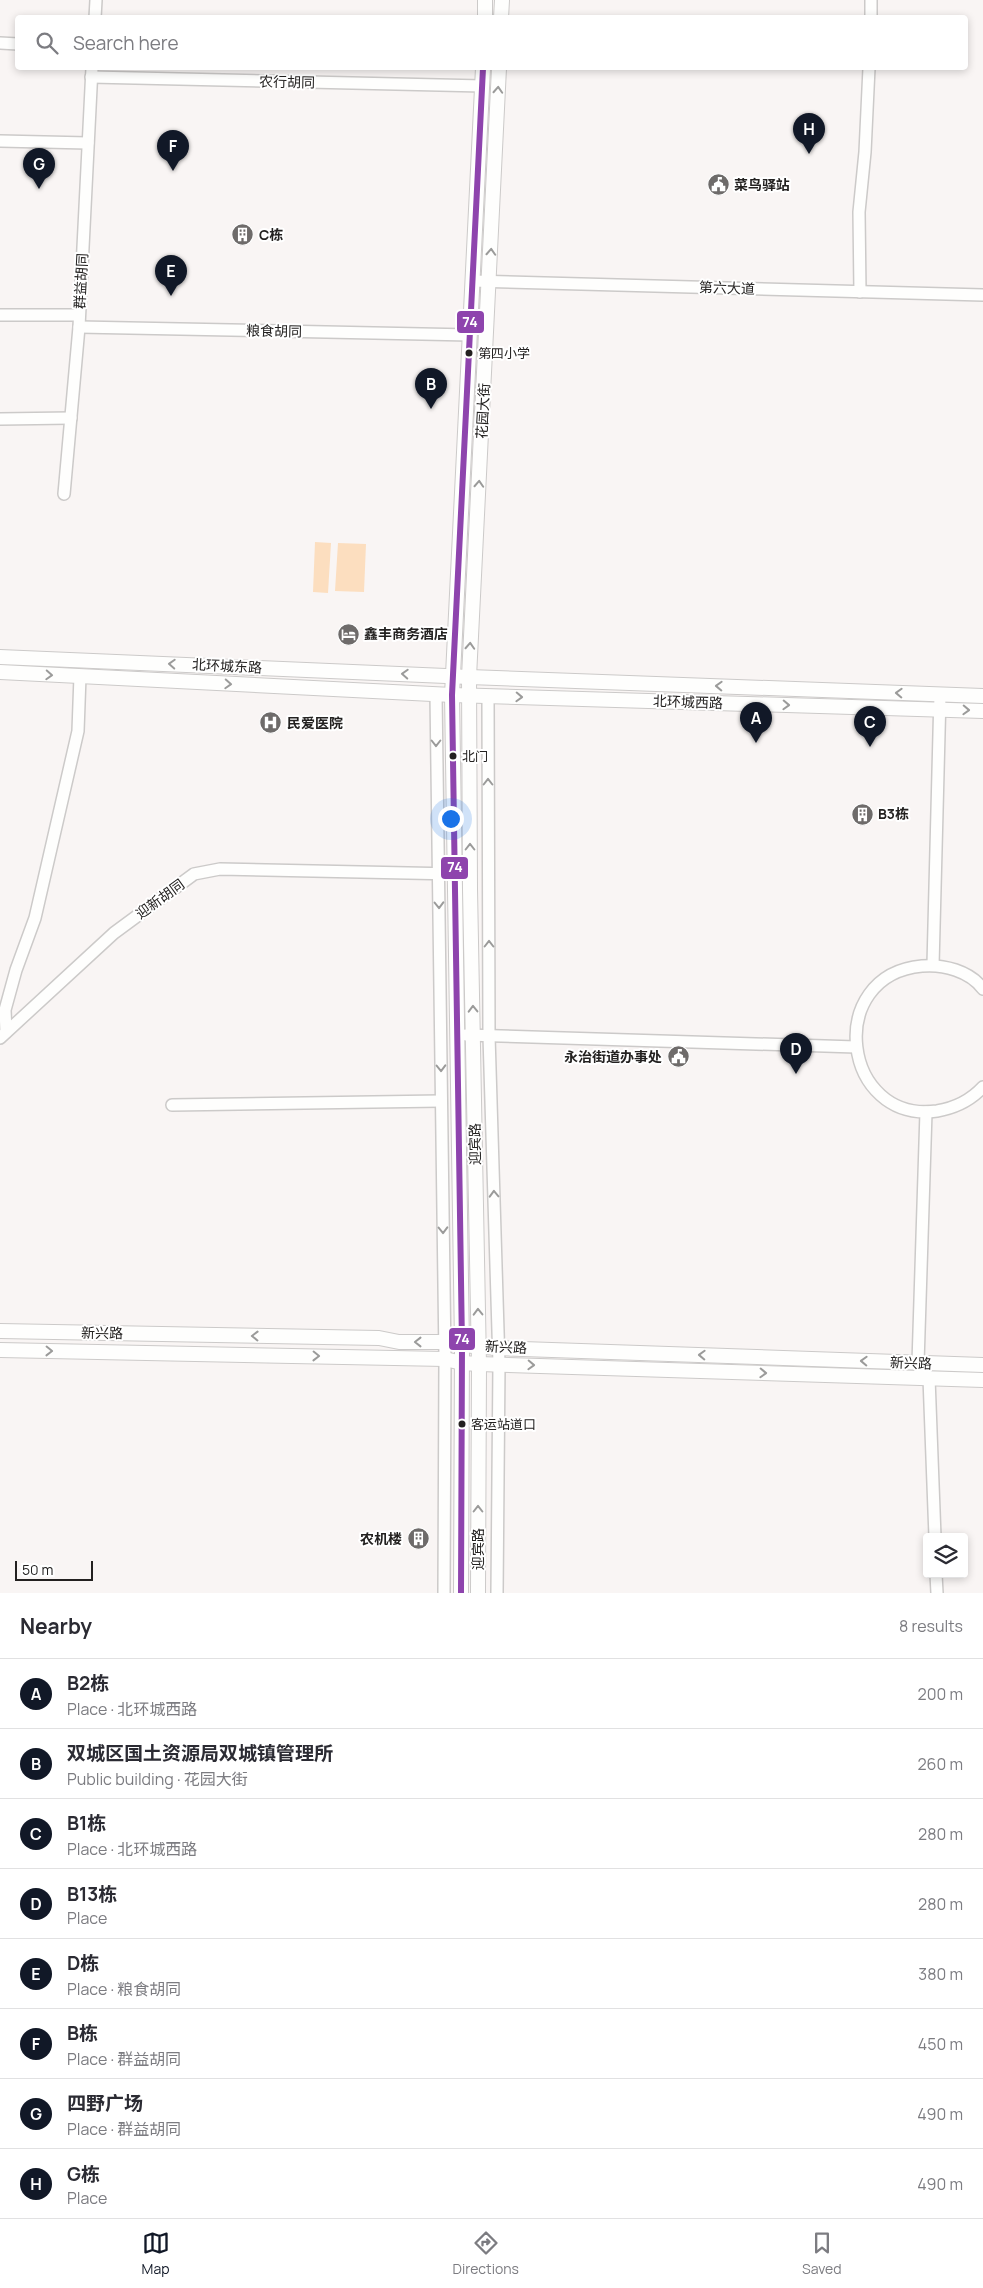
<!DOCTYPE html>
<html lang="en">
<head>
<meta charset="utf-8">
<style>
	body { margin:0; font-family:Manrope,"Noto Sans SC",sans-serif; background:#f7f7f7; color:#2b2b33 }
	.controls { position:absolute; right:15px; bottom:15px; display:grid; overflow:hidden; border-radius:5px; box-shadow:0 2px 8px #0003 }
	.controls button { width:45px; height:45px; display:grid; place-items:center; padding:0; border:0; border-bottom:1px solid #e1e1e2; background:#fff; color:#2b2b33; font:25px sans-serif }
	.scale { position:absolute; left:15px; bottom:12px; width:78px; box-sizing:border-box; padding-left:5px; border:2px solid #232120; border-top:0; font-size:14px; line-height:18px; white-space:nowrap; color:#232120; -webkit-text-stroke:4px #fff; paint-order:stroke }
	.you { position:absolute; left:450px; top:818px; width:18px; height:18px; margin:-12px; border:4px solid #fff; border-radius:50%; background:#1a73e8; box-shadow:0 0 0 8px #1a73e833 }
	.badge { display:grid; place-items:center; width:32px; height:32px; border-radius:50%; background:#111827; color:#fff; font-size:16px; font-weight:700 }
	.pin { position:absolute; translate:-50% -41px; filter:drop-shadow(0 1px 2px #0008) }
	.pin::after { content:''; position:absolute; top:26px; width:18px; height:15px; background:inherit; clip-path:polygon(0 0,100% 0,50% 100%) }
	.list { margin:0; padding:0; list-style:none }
	h2 { display:flex; justify-content:space-between; align-items:center; height:65px; margin:0; padding:0 20px; font-size:21px }
	h2 small { font-size:16px; font-weight:400; color:#7c7c81 }
	.list li { display:grid; grid-template-columns:32px 1fr auto; gap:15px; align-items:center; box-sizing:border-box; height:70px; padding:0 20px; border-top:1px solid #e1e1e2 }
	.list b { display:block; font-size:19px; white-space:nowrap }
	.list p { margin:0; font-size:16px; white-space:nowrap; color:#7c7c81 }
	.list em { font-size:16px; font-style:normal; color:#7c7c81 }
	.icon { flex:none; width:28px; height:28px; fill:none; stroke:currentColor; stroke-width:2; stroke-linecap:round; stroke-linejoin:round }
	.map { position:relative; flex:none; width:983px; height:1593px; overflow:hidden }
	.search { position:absolute; background:#fff; box-shadow:0 2px 8px #0003; left:15px; right:15px; top:15px; height:55px; display:flex; align-items:center; gap:12px; box-sizing:border-box; padding:0 18px; border-radius:5px; color:#7c7c81; font-size:19px }
	.sheet { height:625px; background:#fff }
	nav { display:flex; justify-content:space-around; align-items:center; box-sizing:border-box; height:70px; border-top:1px solid #e1e1e2; background:#fff; font-size:14px; color:#7c7c81 }
	nav a { display:grid; justify-items:center; gap:2px }
	nav .on { color:#111827 }
	.map>svg:first-child { display:block }
</style>
</head>
<body>
<div class="map">
<svg width="983" height="1593" viewBox="0 0 983 1593">
	<rect width="100%" height="100%" fill="#f9f5f4"/>
	<g fill="#fcdebf">
		<path d="M315,542L331,543L328,593L313,592Z"/>
		<path d="M338,543L366,544L364,592L335,591Z"/>
	</g>
	<g fill="none" stroke-linecap="round" stroke-linejoin="round">
		<defs>
			<g id="minor">
				<path d="M95,18L96,0"/>
				<path d="M871,18V0"/>
				<path d="M0,43L18,44"/>
				<path d="M91,77L483,86"/>
				<path d="M0,141L88,143"/>
				<path d="M472,281L983,295"/>
				<path d="M860,292L859,212L865,152L869,68"/>
				<path d="M0,315H79"/>
				<path d="M79,327L470,335"/>
				<path d="M0,419L71,418"/>
				<path d="M64,494L79,327L92,68"/>
				<path d="M436,694L445,1359L444,1593"/>
				<path d="M488,696L489,1036L499,1364L497,1593"/>
				<path d="M933,965L940,695"/>
				<path d="M983,989C970,971 943,964 922,966C823,975 842,1124 937,1111C955,1108 970,1101 983,1087"/>
				<path d="M6,1032L5,1010L16,970L35,918L78,731L80,676"/>
				<path d="M466,1035L856,1047"/>
				<path d="M0,1038L114,933L194,874L220,869L455,874"/>
				<path d="M172,1105L441,1101"/>
				<path d="M926,1112L918,1363L929,1378L935,1537"/>
				<path d="M936,1574L937,1593"/>
			</g>
			<g id="major">
				<path d="M485,18V0"/>
				<path d="M501,18L502,0"/>
				<path d="M0,657L469,677L983,696"/>
				<path d="M0,672L452,695L983,711"/>
				<path d="M0,1331L379,1338L399,1342H444L462,1345L497,1348L983,1365"/>
				<path d="M0,1350L445,1359L462,1363L479,1364L983,1380"/>
				<path d="M461,1593L462,1345L452,695L483,68"/>
				<path d="M478,1593L479,1364L470,889L469,677L499,68"/>
			</g>
		</defs>
		<use href="#minor" stroke="#cccac9" stroke-width="14"/>
		<use href="#major" stroke="#cccac9" stroke-width="16"/>
		<use href="#minor" stroke="#fefefd" stroke-width="11"/>
		<use href="#major" stroke="#fefefd" stroke-width="14"/>
		<defs>
			<path id="bus-1" d="M461,1593L462,1345L452,695L483,68"/>
		</defs>
		<use href="#bus-1" stroke="#fff" stroke-width="10"/>
		<use href="#bus-1" stroke="#8e44ad" stroke-width="6"/>
	</g>
	<defs><path id="oneway-chevron" d="M-2-3.5L2.5 0L-2 3.5" fill="none" stroke-width="1.6" stroke-linecap="round" stroke-linejoin="round" transform="scale(1.25)"/></defs>
	<g stroke="#9b9b9a">
		<use href="#oneway-chevron" transform="translate(498 90) rotate(-87)"/>
		<use href="#oneway-chevron" transform="translate(491 252) rotate(-87)"/>
		<use href="#oneway-chevron" transform="translate(479 484) rotate(-87)"/>
		<use href="#oneway-chevron" transform="translate(470 646) rotate(-87)"/>
		<use href="#oneway-chevron" transform="translate(172 664) rotate(-177)"/>
		<use href="#oneway-chevron" transform="translate(405 674) rotate(-177)"/>
		<use href="#oneway-chevron" transform="translate(49 675) rotate(3)"/>
		<use href="#oneway-chevron" transform="translate(228 684) rotate(3)"/>
		<use href="#oneway-chevron" transform="translate(719 686) rotate(-178)"/>
		<use href="#oneway-chevron" transform="translate(899 693) rotate(-178)"/>
		<use href="#oneway-chevron" transform="translate(519 697) rotate(2)"/>
		<use href="#oneway-chevron" transform="translate(786 705) rotate(2)"/>
		<use href="#oneway-chevron" transform="translate(966 710) rotate(2)"/>
		<use href="#oneway-chevron" transform="translate(436 743) rotate(90)"/>
		<use href="#oneway-chevron" transform="translate(488 782) rotate(-90)"/>
		<use href="#oneway-chevron" transform="translate(470 847) rotate(-90)"/>
		<use href="#oneway-chevron" transform="translate(439 905) rotate(89)"/>
		<use href="#oneway-chevron" transform="translate(489 944) rotate(-90)"/>
		<use href="#oneway-chevron" transform="translate(473 1009) rotate(-91)"/>
		<use href="#oneway-chevron" transform="translate(441 1068) rotate(89)"/>
		<use href="#oneway-chevron" transform="translate(494 1194) rotate(-92)"/>
		<use href="#oneway-chevron" transform="translate(443 1230) rotate(89)"/>
		<use href="#oneway-chevron" transform="translate(478 1312) rotate(-91)"/>
		<use href="#oneway-chevron" transform="translate(255 1336) rotate(-179)"/>
		<use href="#oneway-chevron" transform="translate(418 1342) rotate(180)"/>
		<use href="#oneway-chevron" transform="translate(49 1351) rotate(1)"/>
		<use href="#oneway-chevron" transform="translate(702 1355) rotate(-178)"/>
		<use href="#oneway-chevron" transform="translate(316 1356) rotate(1)"/>
		<use href="#oneway-chevron" transform="translate(864 1361) rotate(-178)"/>
		<use href="#oneway-chevron" transform="translate(531 1365) rotate(2)"/>
		<use href="#oneway-chevron" transform="translate(763 1373) rotate(2)"/>
		<use href="#oneway-chevron" transform="translate(478 1509) rotate(-90)"/>
	</g>
	<defs>
		<symbol id="civic-disc" viewBox="-11 -11 22 22"><circle r="9.5" fill="#6e6b6a" stroke="#fff"/><path d="M-.6-6.5H3V-4.5H.6V-3L4-1V1h2V6H-6V1h2V-1L-.6-3ZM-1.2 2.5V6h2.4V2.5Z" fill="#fff"/></symbol>
		<symbol id="building-disc" viewBox="-11 -11 22 22"><circle r="9.5" fill="#6e6b6a" stroke="#fff"/><path d="M-4-6H4V6H1V3H-1V6H-4ZM-2.5-4.3h1.7v1.8h-1.7ZM.8-4.3h1.7v1.8H.8ZM-2.5-1h1.7V.8h-1.7ZM.8-1h1.7V.8H.8Z" fill="#fff"/></symbol>
		<symbol id="hotel-disc" viewBox="-11 -11 22 22"><circle r="9.5" fill="#6e6b6a" stroke="#fff"/><path d="M-6-4.5h1.5V1H6V5H4.5V3h-9V5H-6ZM-4 0a1.8 1.8 0 1 1 3.6 0ZM.5 0V-2.5h3Q6-2.5 6 0Z" fill="#fff"/></symbol>
		<symbol id="hospital-disc" viewBox="-11 -11 22 22"><circle r="9.5" fill="#6e6b6a" stroke="#fff"/><path d="M-5-5h3v3.5h4V-5h3V5h-3V1.5h-4V5h-3Z" fill="#fff"/></symbol>
	</defs>
	<g fill-rule="evenodd">
		<use href="#civic-disc" x="706" y="172" width="25" height="25"/>
		<use href="#building-disc" x="230" y="222" width="25" height="25"/>
		<use href="#hotel-disc" x="336" y="622" width="25" height="25"/>
		<use href="#hospital-disc" x="258" y="710" width="25" height="25"/>
		<use href="#building-disc" x="850" y="802" width="25" height="25"/>
		<use href="#civic-disc" x="666" y="1044" width="25" height="25"/>
		<use href="#building-disc" x="406" y="1526" width="25" height="25"/>
	</g>
	<g fill="#232120" stroke="#fff" stroke-width="2">
		<circle cx="469" cy="353" r="4.5"/>
		<circle cx="453" cy="756" r="4.5"/>
		<circle cx="462" cy="1424" r="4.5"/>
	</g>
	<g text-anchor="middle" stroke-width="4" stroke-linejoin="round" paint-order="stroke">
		<g font-size="13" fill="#232120" stroke="#fff" text-anchor="start">
			<text x="478" y="358">第四小学</text>
			<text x="462" y="761">北门</text>
			<text x="471" y="1429">客运站道口</text>
		</g>
		<g font-size="14" fill="#232120" stroke="#fff">
			<text transform="translate(287 82) rotate(1)" y="5">农行胡同</text>
			<text transform="translate(81 281) rotate(-87)" y="5">群益胡同</text>
			<text transform="translate(727 288) rotate(2)" y="5">第六大道</text>
			<text transform="translate(274 331) rotate(1)" y="5">粮食胡同</text>
			<text transform="translate(483 411) rotate(-87)" y="5">花园大街</text>
			<text transform="translate(227 666) rotate(3)" y="5">北环城东路</text>
			<text transform="translate(688 702) rotate(2)" y="5">北环城西路</text>
			<text transform="translate(160 899) rotate(-36)" y="5">迎新胡同</text>
			<text transform="translate(475 1144) rotate(-91)" y="5">迎宾路</text>
			<text transform="translate(102 1333) rotate(1)" y="5">新兴路</text>
			<text transform="translate(506 1347) rotate(3)" y="5">新兴路</text>
			<text transform="translate(911 1363) rotate(2)" y="5">新兴路</text>
			<text transform="translate(478 1549) rotate(-90)" y="5">迎宾路</text>
		</g>
		<g font-size="14" font-weight="bold" fill="#232120" stroke="#fff" text-anchor="start">
			<text x="734" y="190">菜鸟驿站</text>
			<text x="259" y="240">C栋</text>
			<text x="364" y="639">鑫丰商务酒店</text>
			<text x="287" y="728">民爱医院</text>
			<text x="878" y="819">B3栋</text>
			<text x="662" y="1062" text-anchor="end">永治街道办事处</text>
			<text x="402" y="1544" text-anchor="end">农机楼</text>
		</g>
	</g>
	<g stroke="#fff" stroke-width="2">
		<rect x="456" y="310" width="29" height="24" rx="5" fill="#8e44ad"/>
		<rect x="440" y="856" width="29" height="24" rx="5" fill="#8e44ad"/>
		<rect x="448" y="1327" width="28" height="24" rx="5" fill="#8e44ad"/>
	</g>
	<g font-size="14" text-anchor="middle" font-weight="bold" fill="#fff">
		<text x="470" y="327">74</text>
		<text x="455" y="872">74</text>
		<text x="462" y="1344">74</text>
	</g>
</svg>
<div class="controls">
<button><svg class="icon" aria-label="layers" viewBox="0 0 24 24"><path d="M12 4l9 5-9 5-9-5zM3 14l9 5 9-5"/></svg></button>
</div>
<div class="scale">50 m</div>
<div class="you"></div>
<div class="pin badge" style="left:756px;top:743px">A</div>
<div class="pin badge" style="left:431px;top:409px">B</div>
<div class="pin badge" style="left:870px;top:747px">C</div>
<div class="pin badge" style="left:796px;top:1074px">D</div>
<div class="pin badge" style="left:171px;top:296px">E</div>
<div class="pin badge" style="left:173px;top:171px">F</div>
<div class="pin badge" style="left:39px;top:189px">G</div>
<div class="pin badge" style="left:809px;top:154px">H</div>
<div class="search"><svg class="icon" aria-label="search" viewBox="0 0 24 24"><circle cx="10" cy="10" r="6"/><path d="M15 15l6 6"/></svg>Search here</div>
</div>
<section class="sheet">
<h2>Nearby<small>8 results</small></h2>
<ul class="list">
<li><span class="badge">A</span><div><b>B2栋</b><p>Place · 北环城西路</p></div><em>200 m</em></li>
<li><span class="badge">B</span><div><b>双城区国土资源局双城镇管理所</b><p>Public building · 花园大街</p></div><em>260 m</em></li>
<li><span class="badge">C</span><div><b>B1栋</b><p>Place · 北环城西路</p></div><em>280 m</em></li>
<li><span class="badge">D</span><div><b>B13栋</b><p>Place</p></div><em>280 m</em></li>
<li><span class="badge">E</span><div><b>D栋</b><p>Place · 粮食胡同</p></div><em>380 m</em></li>
<li><span class="badge">F</span><div><b>B栋</b><p>Place · 群益胡同</p></div><em>450 m</em></li>
<li><span class="badge">G</span><div><b>四野广场</b><p>Place · 群益胡同</p></div><em>490 m</em></li>
<li><span class="badge">H</span><div><b>G栋</b><p>Place</p></div><em>490 m</em></li>
</ul>
</section>
<nav>
<a class="on"><svg class="icon" aria-label="map" viewBox="0 0 24 24"><path d="M3 6l6-2 6 2 6-2v14l-6 2-6-2-6 2zM9 4v14M15 6v14"/></svg>Map</a>
<a><svg class="icon" aria-label="directions" viewBox="0 0 24 24"><path d="M12 3l9 9-9 9-9-9zM9 14v-3h6M13 9l2 2-2 2"/></svg>Directions</a>
<a><svg class="icon" aria-label="saved" viewBox="0 0 24 24"><path d="M7 4h10v16l-5-4-5 4z"/></svg>Saved</a>
</nav>
</body>
</html>
